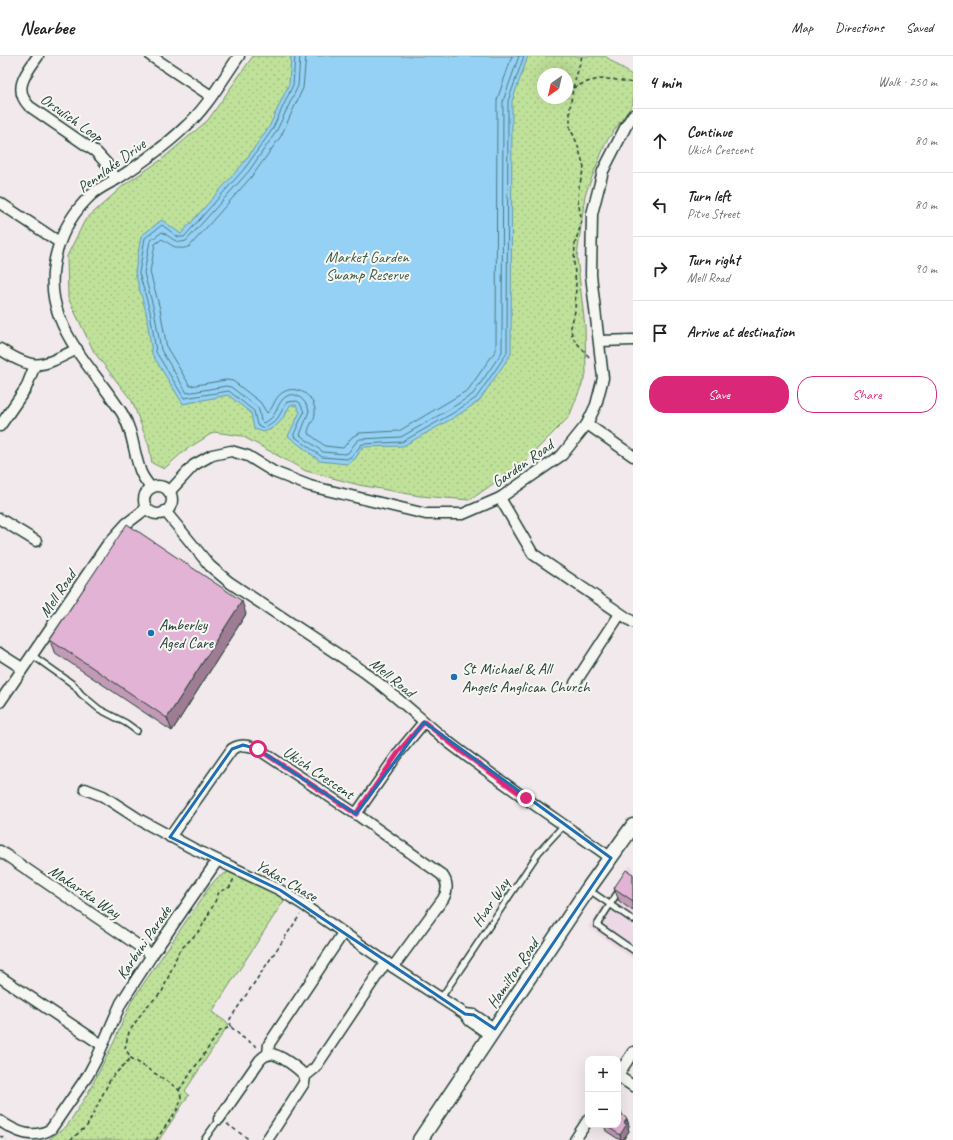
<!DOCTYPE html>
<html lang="en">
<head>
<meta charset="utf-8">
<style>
	body { margin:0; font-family:Caveat,sans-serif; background:#f6f6f6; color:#202124 }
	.controls { position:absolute; right:12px; bottom:12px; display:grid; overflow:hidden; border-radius:8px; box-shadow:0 4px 16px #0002 }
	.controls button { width:36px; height:36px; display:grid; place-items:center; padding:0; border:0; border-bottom:1px solid #e0e0e0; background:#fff; color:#202124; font:20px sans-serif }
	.compass { position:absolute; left:537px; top:12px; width:36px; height:36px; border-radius:50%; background:#fff; box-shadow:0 4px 16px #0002; rotate:214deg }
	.stop { position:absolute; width:12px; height:12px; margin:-9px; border:3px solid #db2777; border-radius:50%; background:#fff }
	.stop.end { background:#db2777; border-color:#fff; box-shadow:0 1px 4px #0008 }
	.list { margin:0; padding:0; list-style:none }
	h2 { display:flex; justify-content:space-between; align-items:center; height:52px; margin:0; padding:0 16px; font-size:17px }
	h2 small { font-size:13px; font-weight:400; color:#757577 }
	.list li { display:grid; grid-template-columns:26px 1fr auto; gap:12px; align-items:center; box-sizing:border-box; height:64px; padding:0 16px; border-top:1px solid #e0e0e0 }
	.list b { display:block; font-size:15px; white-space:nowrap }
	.list p { margin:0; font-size:13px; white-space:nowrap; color:#757577 }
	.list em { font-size:13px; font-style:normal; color:#757577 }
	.actions { display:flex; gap:8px; padding:12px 16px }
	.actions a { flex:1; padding:9px 0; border:1px solid #db2777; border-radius:16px; text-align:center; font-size:14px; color:#db2777 }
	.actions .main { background:#db2777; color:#fff }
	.icon { flex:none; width:22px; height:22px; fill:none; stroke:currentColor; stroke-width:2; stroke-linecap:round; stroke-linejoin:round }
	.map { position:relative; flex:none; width:633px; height:1084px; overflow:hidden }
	header { display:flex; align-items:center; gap:24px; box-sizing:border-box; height:56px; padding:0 20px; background:#fff; border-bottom:1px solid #e0e0e0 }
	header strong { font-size:19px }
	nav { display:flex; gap:22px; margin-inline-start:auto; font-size:14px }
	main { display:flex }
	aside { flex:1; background:#fff }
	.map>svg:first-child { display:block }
</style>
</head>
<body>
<header>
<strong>Nearbee</strong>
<nav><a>Map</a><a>Directions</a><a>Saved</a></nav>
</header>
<main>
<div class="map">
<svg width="633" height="1084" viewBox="0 0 633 1084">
	<defs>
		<pattern id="park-dots" width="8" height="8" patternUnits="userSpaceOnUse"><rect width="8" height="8" fill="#bfe19a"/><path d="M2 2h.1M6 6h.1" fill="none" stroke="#a4c285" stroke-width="1.8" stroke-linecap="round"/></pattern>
	</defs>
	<rect width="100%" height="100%" fill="#f2e9ec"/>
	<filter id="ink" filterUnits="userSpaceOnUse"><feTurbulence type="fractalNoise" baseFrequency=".025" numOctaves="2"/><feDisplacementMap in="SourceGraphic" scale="8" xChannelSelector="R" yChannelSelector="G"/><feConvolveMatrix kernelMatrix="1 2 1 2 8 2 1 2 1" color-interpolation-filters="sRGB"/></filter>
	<g filter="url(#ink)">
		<path fill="#edd9e5" d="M630,809L633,812V903L588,871Z"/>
		<g fill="url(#park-dots)" stroke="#6f8f67" fill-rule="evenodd">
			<path d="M253,0H605L633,20V48L606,86L585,139L577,201L585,271L586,318L569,361L524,406L470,444L420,440L359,429L306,415L242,380L214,376L184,395L164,413L152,407L149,390L132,345L94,296L68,242L67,200L85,164L124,129L161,104L208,64ZM543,18H567V42H543Z"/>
			<path d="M228,816L257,828L285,843L212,956L229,968L185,1035L189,1039L159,1084H48L67,1070L88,1037L114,986L131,946L208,833L217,822Z"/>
		</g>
		<path fill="#94d1f5" stroke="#6596a8" d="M291,0H528L512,45L511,298L479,345L455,361L403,390L362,391L355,403L347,408L320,405L288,380L300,356L296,349H290C283,364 279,370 264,376L254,373L251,357L228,339L183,348L152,298L146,256L135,217L141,180L162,164L181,178L242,109L269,71L289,28Z"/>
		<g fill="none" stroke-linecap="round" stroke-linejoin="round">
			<g stroke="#4e7881" stroke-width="1">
				<path d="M295,0L293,29L272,74L245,112L184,181H178L162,169L145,182L139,217L150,255L156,296L184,342L229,335L254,355L257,369L264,372C279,366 279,358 287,346L297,345L300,347L304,356L294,378V380L322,401L347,403L352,400L362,388L402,386L453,357L476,342L507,297L508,45L524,0"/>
				<path d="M300,0L298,30L276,76L249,115L186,185C176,189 170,180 162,176L150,185L144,217L154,254L161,294L187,337L226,330L231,331L257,351L259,354L261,365L263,367C277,362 275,352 283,343C294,332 306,344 309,355L300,379L323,396L345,398L348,397L356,386L360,383L401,381L450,353L473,338L502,296L503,45L519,0"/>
				<path d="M306,0L303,32L281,80L253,119L190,190C178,196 172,189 162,183L155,188L150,216L160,253L167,292L190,330L226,324L233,325L260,346L267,357C274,352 274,342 282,337C296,327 316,340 315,357C315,364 308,370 308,377L325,390L343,392L352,381L359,377L399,375L468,334L496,294L497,44L512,0"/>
			</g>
			<defs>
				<g id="service">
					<path d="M32,599L63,621L74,629L81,638L99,653L126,667L137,675"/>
					<path d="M620,833L597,869L633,894"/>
					<path d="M589,834L633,864"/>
					<path d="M441,942L539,796L564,769"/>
					<path d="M204,1084L219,1063"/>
				</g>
				<g id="minor">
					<path d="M38,0C27,16 12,32 29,50L96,96L107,108L116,123"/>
					<path d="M151,0L211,40"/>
					<path d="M0,147L59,186"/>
					<path d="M600,285L633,284"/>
					<path d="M0,293C35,316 41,311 77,293"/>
					<path d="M587,368L633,400"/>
					<path d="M0,370L26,332L35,309"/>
					<circle cx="158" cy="444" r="14"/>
					<path d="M151,432C147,426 142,421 140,414C133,394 133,375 122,357C101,324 73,297 59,260C43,218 59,169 91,139C99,132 108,128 117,123C140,108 164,91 184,72C207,52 222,24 239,0"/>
					<path d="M169,436L194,409L212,399L231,395L248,400L274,416L310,430L426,458H463L500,442L562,399L587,368L596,349L603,322L591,219L592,158L603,115L626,70L633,59"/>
					<path d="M500,442L533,498L633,566"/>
					<path d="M165,455L210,510L229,526L360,613C391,635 418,661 447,685C500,726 556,763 611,802"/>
					<path d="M0,463L36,485"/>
					<path d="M0,598L22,612"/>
					<path d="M575,627L620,558"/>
					<path d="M0,646L107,489L126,468L147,452"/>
					<path d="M85,733L103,740L140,764L192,792L280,834L302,848L393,911L465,958L470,965L490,979"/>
					<path d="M356,758L400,695L424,666"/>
					<path d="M170,781L232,693C241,688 248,689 258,693L356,758L442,819C448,826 448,835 443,843L393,911"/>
					<path d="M0,795L152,899"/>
					<path d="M0,921L102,989"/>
					<path d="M465,958L474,959L495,973"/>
					<path d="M268,999L269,988L343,877"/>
					<path d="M618,1019L633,996"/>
					<path d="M305,1020L315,1012L386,906"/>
					<path d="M618,1020L633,1030"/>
					<path d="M219,1063L260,1004C263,1001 266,998 270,998C280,998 299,1013 305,1020L304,1027L267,1084"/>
					<path d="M0,1065C16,1076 33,1084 51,1073L88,1019L97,1002L121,947L152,899L217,805"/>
					<path d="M575,1084L588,1064"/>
				</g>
				<path id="secondary" d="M420,1084L588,833L633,770"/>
			</defs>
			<use href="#service" stroke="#1f3d34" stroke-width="8"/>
			<use href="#minor" stroke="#1f3d34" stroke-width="13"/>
			<use href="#secondary" stroke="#1f3d34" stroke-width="17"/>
			<g stroke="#1f3d34" stroke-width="1.5" stroke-dasharray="4 3" stroke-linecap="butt">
				<path d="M573,32C598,20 607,22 633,27"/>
				<path d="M581,161L578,145L579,131L584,111L577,87L570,72V52L573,32L582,0"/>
				<path d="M582,165L575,187L574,207L576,229L575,255L571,271L572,281L590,302"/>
				<path d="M231,971L230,963L300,859"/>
				<path d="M179,1034L220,975L231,971L242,981L259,992"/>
				<path d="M227,1068L250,1084"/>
				<path d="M0,1080L6,1084"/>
				<path d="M70,1084L87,1070L111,1022L131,1002"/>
				<path d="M156,1084L179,1051L181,1041L179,1034L170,1027L131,1002L125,992L129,976L145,952L162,936L179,895L200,874L214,848L219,836L230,831L234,822"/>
			</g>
			<use href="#service" stroke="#f6f6f2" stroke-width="5"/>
			<use href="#minor" stroke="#f6f6f2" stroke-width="10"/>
			<use href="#secondary" stroke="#f6f6f2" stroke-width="14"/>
		</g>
		<g fill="#c29ab6" stroke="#1f3d34">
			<path d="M246,558L172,675L54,596L50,583Z"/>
			<path d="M633,818V855L619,845L614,832Z"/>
			<path d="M621,1055L622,1058L627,1063L629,1070L628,1072L629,1075L623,1084H620L606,1075L604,1069H618Z"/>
		</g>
		<g fill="#9e7d94" stroke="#1f3d34">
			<path d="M242,545L246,558L172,675L167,662Z"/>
			<path d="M627,1063L629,1070L628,1072L629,1075L623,1084H621L620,1079L624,1067Z"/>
		</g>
		<g fill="#e2b3d4" stroke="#1f3d34">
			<path d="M127,468L242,545L167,662L50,583Z"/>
			<path d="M626,814L633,818V845L614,832Z"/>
			<path d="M618,1053L621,1055L620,1056L627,1063L624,1067L627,1068L620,1079L605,1069H618Z"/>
		</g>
	</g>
	<g fill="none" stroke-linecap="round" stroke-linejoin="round" filter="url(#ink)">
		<path stroke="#db2777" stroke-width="5" d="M258,693L356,758L400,694L424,666L463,697L526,742"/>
	</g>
	<path fill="none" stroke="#1f6fb2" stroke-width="3" stroke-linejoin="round" d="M424,666L611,802L495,973L474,959L465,958L280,834L170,781L232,693L243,689L258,693L356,758Z"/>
	<g fill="#1f6fb2" stroke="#f6f6f2" stroke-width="1.5">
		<circle cx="151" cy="577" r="4"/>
		<circle cx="454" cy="621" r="4"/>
	</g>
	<g text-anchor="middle" stroke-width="4" stroke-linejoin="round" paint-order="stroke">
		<g font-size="16" fill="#1f3d34" stroke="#f6f6f2">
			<text transform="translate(72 61) rotate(35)" y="6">Orsulich Loop</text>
			<text transform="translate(111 109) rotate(-36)" y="6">Pennlake Drive</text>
			<text transform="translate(522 407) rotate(-35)" y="6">Garden Road</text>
			<text transform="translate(57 537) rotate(-56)" y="6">Mell Road</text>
			<text transform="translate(393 621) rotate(39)" y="6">Mell Road</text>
			<text transform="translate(319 716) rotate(34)" y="6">Ukich Crescent</text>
			<text transform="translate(287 824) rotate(30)" y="6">Yakas Chase</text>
			<text transform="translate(85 835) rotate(34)" y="6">Makarska Way</text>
			<text transform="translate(490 846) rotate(-56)" y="6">Hvar Way</text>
			<text transform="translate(143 886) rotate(-56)" y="6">Karbuni Parade</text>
			<text transform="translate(512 917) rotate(-56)" y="6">Hamilton Road</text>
		</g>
		<g font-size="16" fill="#3f5e48" stroke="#f6f6f2">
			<text x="367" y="206">Market Garden<tspan x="367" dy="18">Swamp Reserve</tspan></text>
		</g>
		<g font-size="16" fill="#1f3d34" stroke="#f6f6f2" text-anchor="start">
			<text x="159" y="574">Amberley<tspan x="159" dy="18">Aged Care</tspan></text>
			<text x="462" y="618">St Michael &amp; All<tspan x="462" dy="18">Angels Anglican Church</tspan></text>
		</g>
	</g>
</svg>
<div class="controls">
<button>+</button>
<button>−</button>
</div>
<svg class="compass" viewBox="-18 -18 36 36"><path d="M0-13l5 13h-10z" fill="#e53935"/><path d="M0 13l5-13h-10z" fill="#757577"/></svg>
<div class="stop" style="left:258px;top:693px"></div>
<div class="stop end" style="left:526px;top:742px"></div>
</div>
<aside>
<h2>4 min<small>Walk · 250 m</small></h2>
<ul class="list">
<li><svg class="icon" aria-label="ahead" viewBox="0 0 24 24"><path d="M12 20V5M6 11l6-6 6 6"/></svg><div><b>Continue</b><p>Ukich Crescent</p></div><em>80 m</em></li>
<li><svg class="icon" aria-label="left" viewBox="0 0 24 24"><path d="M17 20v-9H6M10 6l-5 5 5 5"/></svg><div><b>Turn left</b><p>Pitve Street</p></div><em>80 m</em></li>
<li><svg class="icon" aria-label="right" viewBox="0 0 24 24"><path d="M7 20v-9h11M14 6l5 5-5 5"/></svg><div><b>Turn right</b><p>Mell Road</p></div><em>90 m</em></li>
<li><svg class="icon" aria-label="arrive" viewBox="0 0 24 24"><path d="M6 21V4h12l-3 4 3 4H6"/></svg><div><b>Arrive at destination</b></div></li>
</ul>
<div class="actions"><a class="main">Save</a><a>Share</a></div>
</aside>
</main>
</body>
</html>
